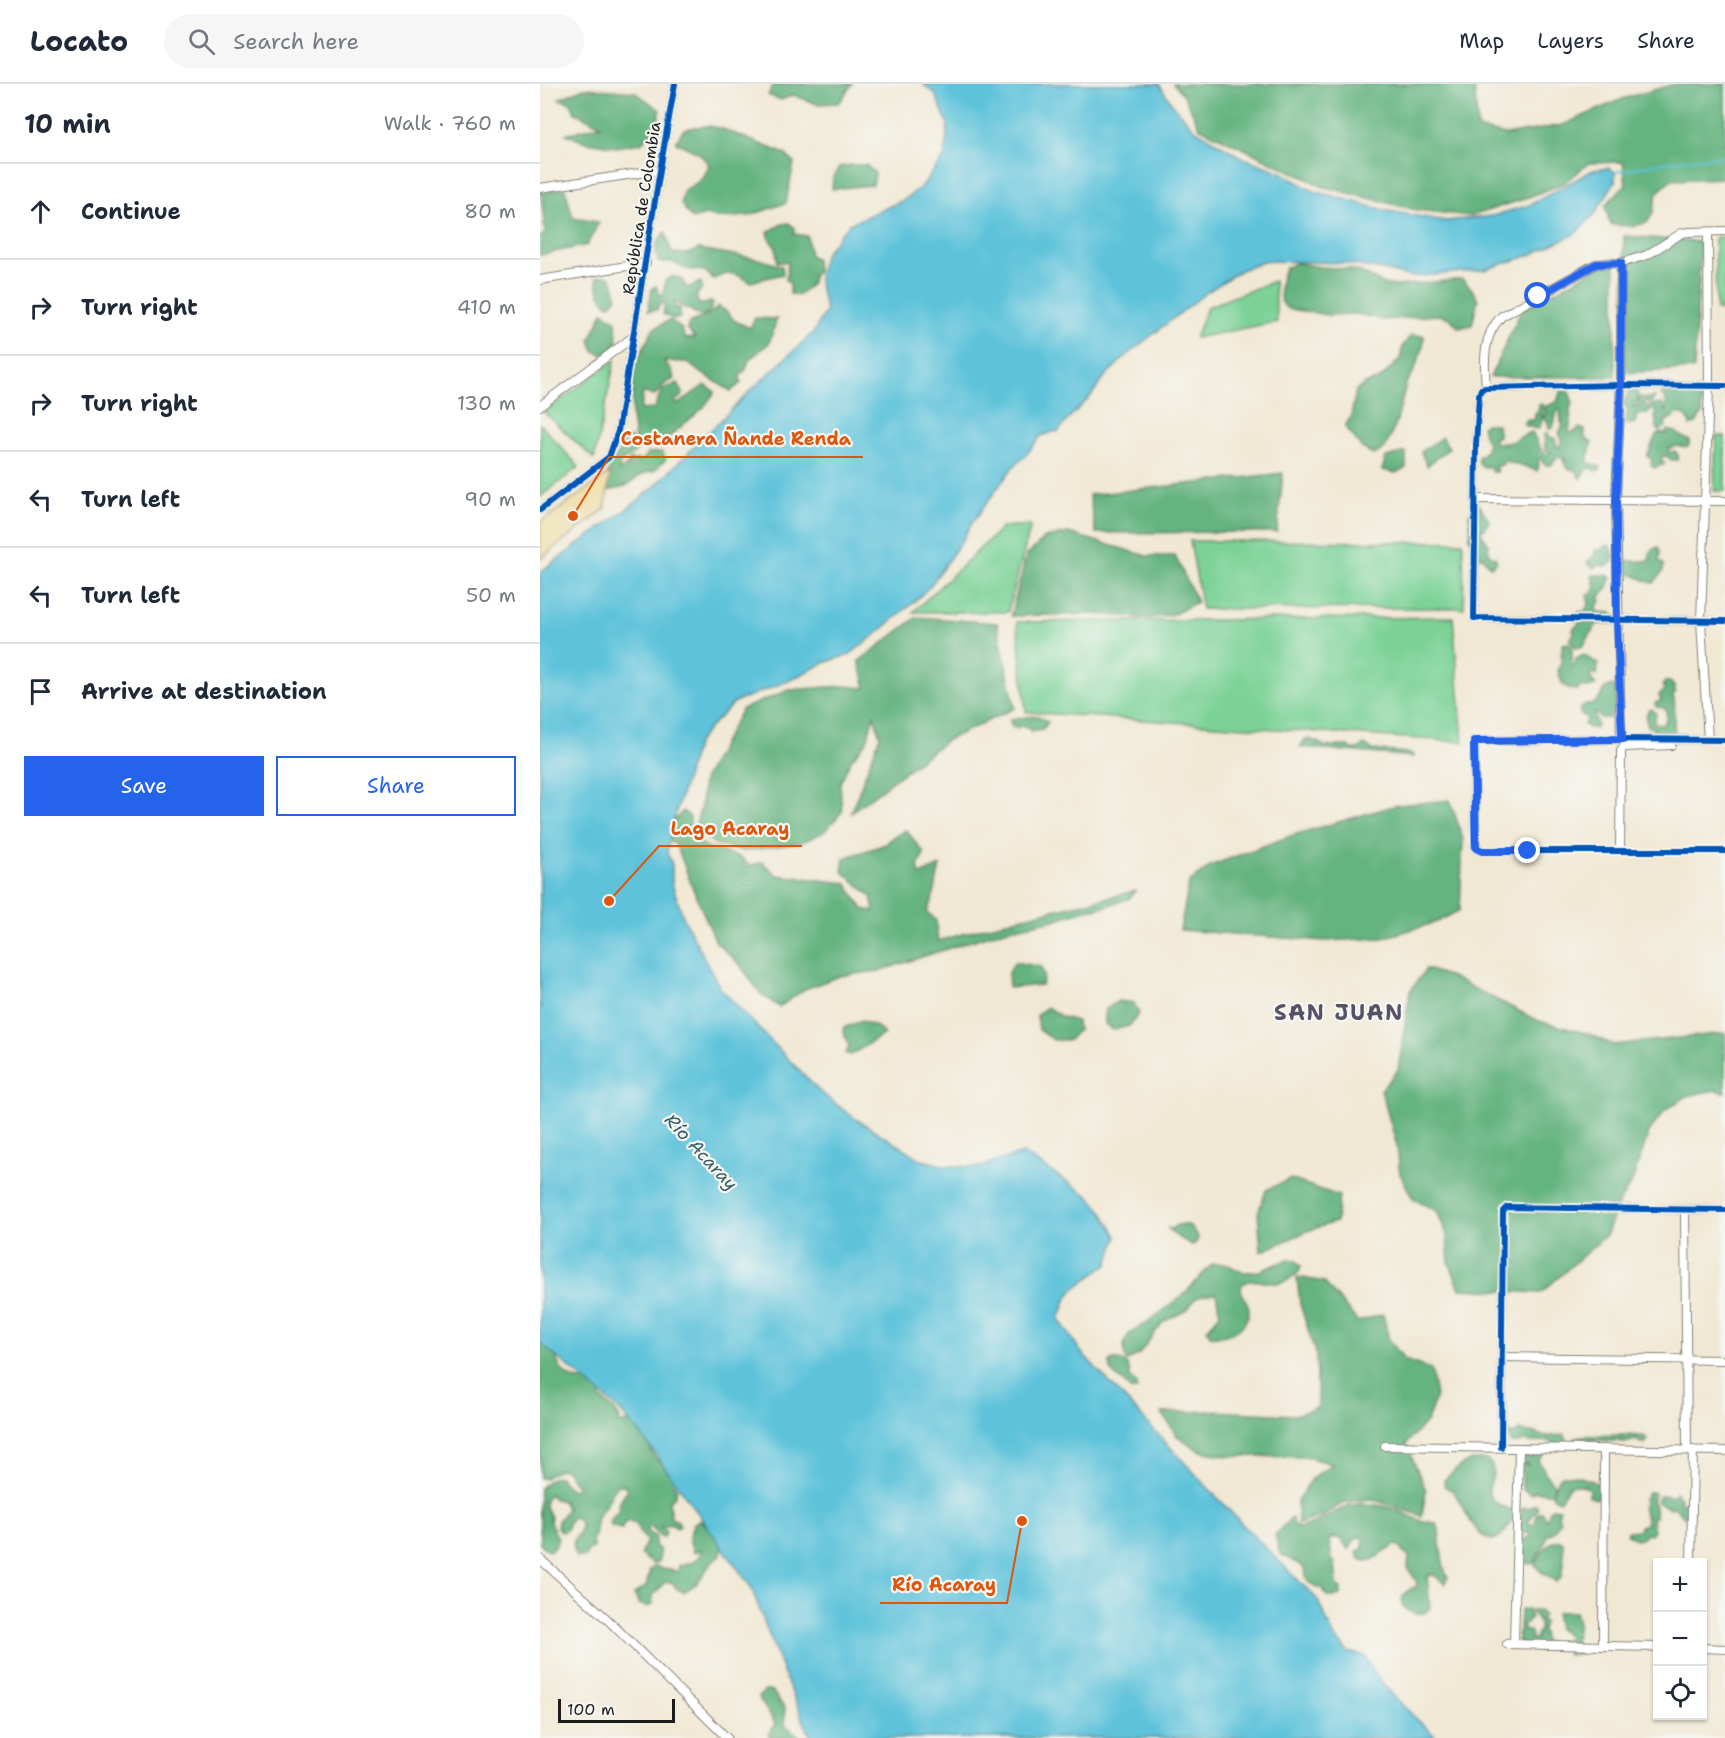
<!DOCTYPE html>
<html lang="en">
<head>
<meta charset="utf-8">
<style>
	body { margin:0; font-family:"Shantell Sans",sans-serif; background:#f6f6f7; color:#1f2937 }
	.controls { position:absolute; right:18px; bottom:18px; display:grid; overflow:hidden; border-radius:0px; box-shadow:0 2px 4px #0004 }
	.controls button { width:54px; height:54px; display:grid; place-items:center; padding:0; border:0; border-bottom:2px solid #e0e1e3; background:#fff; color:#1f2937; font:30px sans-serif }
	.scale { position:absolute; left:18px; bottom:15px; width:117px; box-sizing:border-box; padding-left:6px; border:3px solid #1c1c1c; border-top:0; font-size:16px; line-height:21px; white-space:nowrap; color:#1c1c1c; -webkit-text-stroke:4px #f6f6f2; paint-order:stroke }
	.stop { position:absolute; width:18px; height:18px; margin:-14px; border:4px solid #2563eb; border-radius:50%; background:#fff }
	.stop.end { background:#2563eb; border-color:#fff; box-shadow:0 2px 6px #0008 }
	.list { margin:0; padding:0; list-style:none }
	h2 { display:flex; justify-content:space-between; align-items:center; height:78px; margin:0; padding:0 24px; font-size:26px }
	h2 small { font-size:20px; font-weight:400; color:#747a83 }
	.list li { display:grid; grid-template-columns:39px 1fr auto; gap:18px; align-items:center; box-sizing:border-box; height:96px; padding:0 24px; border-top:2px solid #e0e1e3 }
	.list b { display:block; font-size:22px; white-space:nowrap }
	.list em { font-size:20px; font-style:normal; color:#747a83 }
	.actions { display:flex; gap:12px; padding:18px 24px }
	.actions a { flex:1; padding:14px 0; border:2px solid #2563eb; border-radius:0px; text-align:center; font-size:21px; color:#2563eb }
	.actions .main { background:#2563eb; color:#fff }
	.icon { flex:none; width:33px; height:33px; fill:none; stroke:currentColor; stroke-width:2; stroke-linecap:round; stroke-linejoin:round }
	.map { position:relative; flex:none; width:1185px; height:1654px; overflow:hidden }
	header { display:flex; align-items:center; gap:36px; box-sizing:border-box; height:84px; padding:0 30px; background:#fff; border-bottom:2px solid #e0e1e3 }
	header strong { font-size:28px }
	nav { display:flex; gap:33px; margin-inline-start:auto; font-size:21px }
	.search { width:420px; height:54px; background:#f6f6f7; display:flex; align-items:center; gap:15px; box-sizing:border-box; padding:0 21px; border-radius:33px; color:#747a83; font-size:22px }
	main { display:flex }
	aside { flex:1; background:#fff }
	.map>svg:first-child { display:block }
</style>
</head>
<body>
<header>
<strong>Locato</strong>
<div class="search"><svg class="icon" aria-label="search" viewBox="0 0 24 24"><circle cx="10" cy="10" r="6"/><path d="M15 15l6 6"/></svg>Search here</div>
<nav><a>Map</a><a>Layers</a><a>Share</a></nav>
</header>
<main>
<aside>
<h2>10 min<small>Walk · 760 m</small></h2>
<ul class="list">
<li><svg class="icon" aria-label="ahead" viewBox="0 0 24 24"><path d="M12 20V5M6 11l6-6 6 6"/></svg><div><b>Continue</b></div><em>80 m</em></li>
<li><svg class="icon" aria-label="right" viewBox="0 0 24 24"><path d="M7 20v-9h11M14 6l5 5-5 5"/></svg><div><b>Turn right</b></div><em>410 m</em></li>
<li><svg class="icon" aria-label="right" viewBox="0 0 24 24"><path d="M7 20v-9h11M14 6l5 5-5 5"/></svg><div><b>Turn right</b></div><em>130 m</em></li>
<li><svg class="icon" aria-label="left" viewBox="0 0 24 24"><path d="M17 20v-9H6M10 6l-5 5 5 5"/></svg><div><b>Turn left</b></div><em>90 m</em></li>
<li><svg class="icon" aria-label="left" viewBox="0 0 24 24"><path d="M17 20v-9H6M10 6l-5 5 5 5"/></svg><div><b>Turn left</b></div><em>50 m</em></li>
<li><svg class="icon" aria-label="arrive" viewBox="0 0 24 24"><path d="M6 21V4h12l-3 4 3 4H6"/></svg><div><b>Arrive at destination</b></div></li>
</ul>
<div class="actions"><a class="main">Save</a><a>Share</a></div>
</aside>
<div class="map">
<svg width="1185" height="1654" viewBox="0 0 1185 1654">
	<rect width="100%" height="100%" fill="#f6f6f2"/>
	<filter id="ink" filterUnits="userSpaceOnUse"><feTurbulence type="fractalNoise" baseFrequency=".0167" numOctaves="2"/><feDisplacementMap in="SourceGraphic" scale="12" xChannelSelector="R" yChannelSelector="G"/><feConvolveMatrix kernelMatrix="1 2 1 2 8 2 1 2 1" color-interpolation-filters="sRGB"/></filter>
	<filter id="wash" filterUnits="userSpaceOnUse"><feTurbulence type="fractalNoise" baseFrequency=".008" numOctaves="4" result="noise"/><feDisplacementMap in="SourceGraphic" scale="24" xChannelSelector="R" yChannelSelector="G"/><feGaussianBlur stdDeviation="1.35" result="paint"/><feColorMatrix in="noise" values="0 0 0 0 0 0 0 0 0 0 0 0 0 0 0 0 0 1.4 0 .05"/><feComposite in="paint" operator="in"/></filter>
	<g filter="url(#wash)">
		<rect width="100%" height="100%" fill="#f1e8d3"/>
		<g fill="#7cd296" stroke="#4c7759" stroke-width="1.5">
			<path d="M1175,153H1185V226H1176Z"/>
			<path d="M734,197L737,238L655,254L667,223Z"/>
			<path d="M75,276L54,375L4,328Z"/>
			<path d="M0,340L39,383L0,413Z"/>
			<path d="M1176,352H1185V407H1174Z"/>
			<path d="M491,441L468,528H373L463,443Z"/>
			<path d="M650,457L923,458L924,524L662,525Z"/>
			<path d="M913,533L923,658L486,628L477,538Z"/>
		</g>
		<g fill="#65b47f" stroke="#40684e" stroke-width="1.5">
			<path d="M234,0H312L299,19L277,20L253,11L241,16L228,11Z"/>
			<path d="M633,0H934L938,45L966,51L1023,41L1082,15L1135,0H1185V94L1131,96L1117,109L1113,128L1108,138L1094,142L1072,141L1069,136L1065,122L1086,100L1083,78L1049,79L1024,99L981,116L931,132L876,126L784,103L660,44L643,10Z"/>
			<path d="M44,4L95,8L120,26L117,43L101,59L76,63L42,57L26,50L61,41L35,29L31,19L19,15Z"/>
			<path d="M169,42L183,45L245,70L254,79L246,119L208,132L179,134L165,131L152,135L141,120L144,106C158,99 164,96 169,81L160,70L136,58L143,46L155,43Z"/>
			<path d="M312,81H326L335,89L333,101L292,105L293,94L299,83Z"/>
			<path d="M25,104L33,134L59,138L47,161L0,171V153L5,150L1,108Z"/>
			<path d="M249,139L255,144L254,150L267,152L270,172L276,175L277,188L273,192C273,201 265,206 258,211L250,210V200L246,196L248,178H237L236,164L230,156L228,148L242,140Z"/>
			<path d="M125,148L132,169L147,170L159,165L218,175L242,182L243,190L210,198C195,188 190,187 173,195L165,187L146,185L132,178H118C115,164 115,160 125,148Z"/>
			<path d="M1084,152L1161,158L1154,285L1085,289Z"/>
			<path d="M1071,175H1075V293H950L981,227Z"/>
			<path d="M756,179L781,183L808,185L821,188L843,200L856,202L922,195L931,204L938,215L932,241L919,244L910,234L897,231L844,236L817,230L789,231L748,225C735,216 740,197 745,184Z"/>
			<path d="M64,192H69C74,197 76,207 77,214L70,221C60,216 56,203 57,193Z"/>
			<path d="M131,193C140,192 143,196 146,204L161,198L162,205C156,210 155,213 159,220H164L170,218L173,219C171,225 169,230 162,232L134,218L135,223L140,224V234L134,235L123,230L125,220L121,219L117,226L108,227L112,204L116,202L120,211L124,210L125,197Z"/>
			<path d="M178,222L187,228L195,237L210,244L215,234L237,235L229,259L209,276L206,285L200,292L201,299L191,307L158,287L147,278L124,277L132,287L134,295L126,299L114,312L103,308L101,326L114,325L122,306L138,299L143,311L134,318L138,320L165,301L175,308L163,324L130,352L113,360L95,356L92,332L93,294L95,281L113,245L130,236L141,244L145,255L155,254L147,245L149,239C161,233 169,233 178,222Z"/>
			<path d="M63,228L76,237L77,262L63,271L54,267L50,256Z"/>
			<path d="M871,251L884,252L883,264L873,289L866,300L856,340L845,364L834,371L822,364L805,342L811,333L816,306L827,299L840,295L860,275L863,262Z"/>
			<path d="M1091,305L1098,309V314L1093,323L1097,322L1100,313L1108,314L1115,313L1112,318L1108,319L1107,317L1104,319L1105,322L1122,320L1126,328V316L1121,310L1126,307H1132L1135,309H1156L1162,315L1161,326L1163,329L1156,339L1150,342V338L1145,331L1139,329L1125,338L1126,342L1119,347C1113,340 1117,332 1114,324L1107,330H1097L1095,339L1086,341L1085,337L1088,325L1084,322C1085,316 1087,309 1091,305Z"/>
			<path d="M1022,307L1029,308L1033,319C1028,325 1030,329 1031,335C1031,339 1029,344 1029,348L1032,349L1040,344L1045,346V354L1052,359L1047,378L1061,383L1060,386L1054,387L1051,384L1047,385L1040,395L1037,387L1027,384L1023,376L1025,375L1024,374L1017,373L1011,381C1005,381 1003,380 1001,375H998L999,382L997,387C988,383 979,379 969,379L966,375L963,380L959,382H955L957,388H952L950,383H942L939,379L938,373L945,368L948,358L945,355L942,342L945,340H957L958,352L953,355L954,358C972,363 976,353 992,348L1002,368L1007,371L1011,368L1005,366L1004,350L1008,349L1010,354H1015L1017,362L1019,364L1022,356L1019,349L1023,341L1021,338L1020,325L1017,327L1013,344L1009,345L1008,338L1003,334L1006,329L1004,324C1001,332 1004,339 997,345L984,341V338L986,336L988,335L990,337L995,335V329L998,327L999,321L1002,320L1004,323L1017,318L1020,309Z"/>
			<path d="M1127,346L1136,348L1138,350L1150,357L1148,363L1138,362L1128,365L1130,369L1135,367L1138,371V376H1132L1124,371L1121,375L1125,380L1114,384L1111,381L1112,376L1107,372L1116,351L1121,349L1127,350Z"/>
			<path d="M902,353L909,364L887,382L881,368Z"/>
			<path d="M90,354L100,362L95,369L80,378L79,386C85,385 88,381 90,375L95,377L97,375L100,379L108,369L122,368L126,375L114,387C97,389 97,397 85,402C79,405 71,406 65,407C66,402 66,397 67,392C70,378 81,369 84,356Z"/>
			<path d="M866,368V384L856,389L842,386L846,373Z"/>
			<path d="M743,389L737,448L556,449L549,411Z"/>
			<path d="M935,420L940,422L949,437L946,443L940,447L949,461L948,466L950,472L955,473L957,477L951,483L941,472L937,474L933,458L929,454L931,448L929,431Z"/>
			<path d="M528,449L607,472H635L657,518L634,530L609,534L554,530L471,532L486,472L505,454Z"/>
			<path d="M1069,461L1074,471L1073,478L1067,482L1058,481L1055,484L1049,482L1047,478L1054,472L1055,466H1060Z"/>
			<path d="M1118,463L1120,468L1119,477L1123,480V487L1114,499C1103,497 1094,490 1083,487L1082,480L1088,477H1109C1110,469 1110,466 1118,463Z"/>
			<path d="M1054,491H1067L1071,494L1067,505L1059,513L1061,517L1056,524L1057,528L1072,529L1075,534L1071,539L1057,540C1055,544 1051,548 1049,552C1045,559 1045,563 1036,564L1030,556L1034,549L1033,545L1037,541L1040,539L1036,533L1039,528L1045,527L1049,519L1047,512L1052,509L1055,502L1052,492Z"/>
			<path d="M377,533L457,539L475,624L407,656L311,728L340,652L334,631L327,657L311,676L300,699L302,728L284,748L260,759L204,767L177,761L154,747L161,723L163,696L202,625L249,606L302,602L326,604L319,577Z"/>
			<path d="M1029,559L1032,563V583L1035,580L1036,575L1044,571L1058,580L1057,591L1052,590L1050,594L1056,601L1048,604L1040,602L1038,606L1031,605L1023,601L1018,587L1022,575L1021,570L1023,560Z"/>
			<path d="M1125,598H1130L1134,602L1135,608L1133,611C1137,623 1132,636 1135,648L1133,650L1125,648L1120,651H1115L1113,647L1115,645L1108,642C1106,637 1105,632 1108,627L1112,625L1116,630L1114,639L1123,641C1127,635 1128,631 1125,624L1116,623L1115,619L1121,617L1119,611L1125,605L1122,602Z"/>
			<path d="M1072,601L1076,604V623L1070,634H1061L1055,629L1054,630L1057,640L1056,644C1050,645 1047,644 1044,640L1048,635L1040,629V624L1046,620H1054L1063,610L1064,605Z"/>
			<path d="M498,632L508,638L504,644L492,648L488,644L480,642L477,644L471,642L470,635Z"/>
			<path d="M765,655H770L785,662H809L812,665H818L824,661L833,666L867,669L872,670L873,673L760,663Z"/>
			<path d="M910,716L923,755L920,826L897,838L843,854L785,857L640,846L649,799L670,782L750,752L857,721Z"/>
			<path d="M143,727L150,733V742L157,757L167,763L202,774L209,782L222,778L237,791L306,799L323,825L334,827L331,812L302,787L304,774L346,760L353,753L366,746L384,769L378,783L380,791L400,782L392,817L387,828L396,836L398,857L475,835L595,807L590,814L564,823L543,827L510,837L465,846L339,887L300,892L265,905L239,923L221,910L200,881L176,858L151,800L143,778L135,760L127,754L129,742Z"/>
			<path d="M475,878L501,883L504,892L502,901L469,904L468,889Z"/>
			<path d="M886,885L911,893L999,937L1049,950L1073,961L1185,949V1008L1175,1006L1147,1012L1125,1026L1109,1048L1092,1098L1078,1120L1067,1150L1001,1209L920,1205L909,1178L907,1151L897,1127L873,1115L860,1090L857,1062L841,1006L858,986L870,907Z"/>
			<path d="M578,917L594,919L599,930L589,942L573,946L565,940V926Z"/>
			<path d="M507,923L522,933L537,937L538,946L529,956H514L499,946L497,931Z"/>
			<path d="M321,937L336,942L344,950L311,971L306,970L309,962L306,956L303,944Z"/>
			<path d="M750,1095L799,1112L796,1138L770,1146L721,1168L718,1129L726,1106Z"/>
			<path d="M644,1140L650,1142L658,1152L657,1158L652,1161C643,1155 635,1154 628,1144L632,1145L637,1141Z"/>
			<path d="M750,1175L756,1177L761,1182L759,1188C752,1194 746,1199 737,1199C725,1200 713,1193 702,1200L701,1206L709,1224C709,1229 708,1234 705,1238C699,1249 680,1255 670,1251L667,1245L680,1230L676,1209L660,1212L655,1215L647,1226L623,1238L599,1270L587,1277C582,1268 583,1258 590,1249C609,1237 626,1225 643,1211C654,1201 662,1189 673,1180H687L699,1187L705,1188L719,1187Z"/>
			<path d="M757,1193L784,1198L818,1238L843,1230L849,1256L865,1276L891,1285L896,1312L887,1337L866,1360L886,1406L882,1432L832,1415L805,1418L782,1432L758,1440L757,1418L771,1395L792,1380L767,1373L687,1372L660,1367L637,1352L622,1329L672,1327L755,1331L778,1323L776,1271L760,1220Z"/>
			<path d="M0,1257L14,1264C17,1283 26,1300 49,1295L62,1308L60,1313L75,1327L80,1335L77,1339H85L91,1336L110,1350C110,1361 109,1369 118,1377L124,1376L136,1389L132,1399L137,1405L135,1412L129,1417L131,1434L138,1437L140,1442L137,1444L130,1440L128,1442H120L126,1448L124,1453L120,1452L113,1444L109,1443L107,1446L110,1450L116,1453L115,1462L119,1465L120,1472L118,1478L113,1480L101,1471L102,1466L107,1457L99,1447L96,1440L89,1437L83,1441L82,1445L71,1442L70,1437L78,1427L80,1417L87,1406L84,1401H77L64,1424L59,1430L56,1437V1449L52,1457L53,1464L48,1466L45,1473H36C34,1465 30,1455 39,1450L41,1441L38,1435L33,1433L28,1440L27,1446L21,1448L17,1443L18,1437L27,1425L22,1417L13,1414L10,1410L5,1415V1423L11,1433L10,1438L18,1454L15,1463L9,1467L0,1460V1404C9,1398 6,1393 20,1393C22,1398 28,1405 34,1406L38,1403L29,1392L28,1387L20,1385L8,1391L5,1394H0Z"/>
			<path d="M573,1276C586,1275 589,1280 590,1293L597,1300V1306H590C588,1303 586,1300 583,1298C575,1290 569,1291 570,1278Z"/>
			<path d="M979,1346L984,1347L987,1349L993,1348C1001,1353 1014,1353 1024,1350L1027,1355V1359L1021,1362L1008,1357L995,1358L983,1357L979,1359H970L968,1354V1350L976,1349Z"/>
			<path d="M1085,1351L1102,1352L1108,1354L1106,1359H1102L1095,1356L1088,1358L1056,1356L1035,1358L1034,1356L1035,1354L1041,1352Z"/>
			<path d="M999,1367L1004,1370L998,1377C1005,1384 1006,1394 1014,1400L1012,1410L996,1407L990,1410L982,1405V1378L988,1381L981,1368Z"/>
			<path d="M932,1376H946L952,1381C955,1395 951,1393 949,1405C946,1417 964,1423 973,1426C973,1435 970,1440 965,1447C943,1478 922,1417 913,1407C910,1405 907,1404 905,1402L904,1396L920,1382Z"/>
			<path d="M1023,1391C1036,1391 1047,1394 1059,1400L1062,1413L1055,1415L1049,1412V1405L1043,1401H1030L1019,1417L1013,1414C1013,1406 1015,1396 1023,1391Z"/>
			<path d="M1108,1408H1112L1115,1411L1112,1417C1117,1423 1115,1425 1115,1433L1112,1434L1114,1447L1110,1451L1106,1450L1101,1455H1096L1087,1450L1089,1447L1099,1446L1100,1442L1107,1440L1103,1423L1104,1414L1107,1412Z"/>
			<path d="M1136,1408L1137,1412L1140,1413V1418L1148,1419V1432H1143L1135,1423L1130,1424L1117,1418C1117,1411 1126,1410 1131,1413Z"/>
			<path d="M822,1420C836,1420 851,1423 864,1429C875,1434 884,1439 896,1439C901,1446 899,1451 900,1459C902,1470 902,1484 908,1494L905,1500L894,1491L887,1492L890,1524L885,1529C859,1532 853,1511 877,1502L876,1496L868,1485L869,1472L863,1469L861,1463L855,1461L832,1476L826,1477L819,1475L817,1468L822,1465L824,1459L821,1452L815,1455L809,1466L800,1455L794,1453L789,1456L792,1475L795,1480L797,1500L801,1505L800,1511L793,1513L787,1512L783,1505C769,1499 767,1502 764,1484L759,1480L740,1470L735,1451L745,1440L752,1434L754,1440L758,1444L776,1438L809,1421Z"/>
			<path d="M993,1421H997L998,1425L988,1437L991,1441C996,1439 996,1435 997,1430L1002,1428L1006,1434L1009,1433V1428L1012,1424L1020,1425L1018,1432L1020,1437L1014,1448L1007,1451L1006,1456L994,1479L989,1480L978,1472L983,1455L991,1453L989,1447L980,1451L981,1425L985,1423L988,1425Z"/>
			<path d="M160,1436C171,1446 187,1456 180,1472C170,1476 166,1488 160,1496C155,1502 149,1505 143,1508L137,1505L132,1498H125L112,1513L113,1520L107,1523L99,1520L94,1510L106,1503L110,1486L115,1482L138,1488L139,1481L153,1478L160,1471V1464L156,1468H153L149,1454L153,1440Z"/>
			<path d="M1020,1456L1023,1458L1024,1482L1022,1486V1493L1016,1498C1008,1491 1001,1490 995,1481C1001,1468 1006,1458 1020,1456Z"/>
			<path d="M981,1525L988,1526L991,1534L987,1536V1539L982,1541L984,1547H990L992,1552L990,1555H996V1551C1003,1544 998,1534 991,1528L992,1526L999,1527L1003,1531L1000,1536L1004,1538L1002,1546L1004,1550L1003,1553L1005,1557L1000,1566H996L977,1557C980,1548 978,1536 981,1525Z"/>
			<path d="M1017,1528H1035L1038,1539L1035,1557L1040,1566V1570L1028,1571L1026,1569L1027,1564L1022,1559L1021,1556L1027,1555L1028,1551L1018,1545L1016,1534Z"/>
			<path d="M225,1607H232L245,1625V1641L262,1654H230L229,1651L235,1639L218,1613Z"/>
		</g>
		<path fill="#eeda9e" stroke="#857b5d" stroke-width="1.5" d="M70,389L65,425L0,475V439Z"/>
		<path fill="#5dc2da" stroke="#3c6f7b" stroke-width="1.5" d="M383,0H619L633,21L654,45L701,73L741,88L771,106L848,127L906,137L952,132L990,121L1053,86L1068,84L1075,88V97L1055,130L1035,150L988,172L944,186L870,193L849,187L804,179L726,177L701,186L667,208L593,266L566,291L550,313L530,333L518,348L516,347L501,352L486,371L473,383L432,439L423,455L390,502L374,518L334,552L310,570L284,579L248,597L195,618L171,642L157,659L133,738L127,768L132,781V800L144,835L180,904L280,1008L316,1035L382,1076L406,1082L439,1083L483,1069L549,1112L562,1127L577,1152L568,1180L536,1203L527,1214L519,1235L541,1268L704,1442L777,1515L794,1552L808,1568L826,1572C833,1596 878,1636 897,1654H271L243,1588L211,1503L100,1349L74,1321L0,1259V488L95,419L115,402L210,307L273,249L286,227L278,194L285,169L309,140L364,116L382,102L405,72L408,40L395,10Z"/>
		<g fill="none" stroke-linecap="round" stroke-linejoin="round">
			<path stroke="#5dc2da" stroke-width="2" d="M1075,88L1131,77L1185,72"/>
		</g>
	</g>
	<g filter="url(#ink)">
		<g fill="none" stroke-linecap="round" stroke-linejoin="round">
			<defs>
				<g id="minor">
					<path d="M0,104L120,86"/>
					<path d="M1081,179V301L1076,415L1081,655"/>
					<path d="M0,196L106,179"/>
					<path d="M1185,302L1081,301L946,304L941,305L939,311L936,361L934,534L1185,537"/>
					<path d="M946,304C944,279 942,251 962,232L1056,180L1081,179L1107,171L1142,149L1149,148L1185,147"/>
					<path d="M0,322L93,253"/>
					<path d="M935,415L1185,417"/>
					<path d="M0,426L69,373L78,347C97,231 114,115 135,0"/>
					<path d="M1168,656L1161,537L1169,302L1168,148"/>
					<path d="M1185,656L1081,655L934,657L935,757L936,764L942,767H1185"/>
					<path d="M1080,767L1081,667L1083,664L1086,663L1131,661"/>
					<path d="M1145,1126L1147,1366"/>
					<path d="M962,1273L1185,1276"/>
					<path d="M845,1362L1185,1367"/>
					<path d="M961,1363L963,1127L967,1123L1185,1126"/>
					<path d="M0,1475L68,1536L187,1654"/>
					<path d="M1151,1478L1153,1366"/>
					<path d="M967,1560L1118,1563"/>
					<path d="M974,1560L979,1364"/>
					<path d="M1063,1562L1064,1365"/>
					<path d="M1162,1564L1185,1565"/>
				</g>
			</defs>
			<use href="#minor" stroke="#868278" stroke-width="10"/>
			<use href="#minor" stroke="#fff" stroke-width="8"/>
			<defs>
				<g id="cycleway">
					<path d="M1185,302L1081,301L946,304L941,305L939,311L936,361L934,534L1185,537"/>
					<path d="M0,426L69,373L78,347C97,231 114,115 135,0"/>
					<path d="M1185,656L1081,655L934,657L935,757L936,764L942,767H1185"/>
					<path d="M961,1363L963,1127L967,1123L1185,1126"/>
				</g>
			</defs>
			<use href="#cycleway" stroke="#f6f6f2" stroke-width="10"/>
			<use href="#cycleway" stroke="#0057b8" stroke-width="6"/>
		</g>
	</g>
	<g fill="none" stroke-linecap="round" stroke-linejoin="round" filter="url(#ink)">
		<path stroke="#2563eb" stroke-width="8" d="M988,767H942L936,764L934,657L1082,655L1077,536L1076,415L1081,301V179L1056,180L998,212"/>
	</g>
	<g text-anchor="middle" stroke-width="4.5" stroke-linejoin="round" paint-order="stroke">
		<g font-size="16" fill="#1c1c1c" stroke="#f6f6f2">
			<text transform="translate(101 124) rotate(-81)" y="6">República de Colombia</text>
		</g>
		<g font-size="18" font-style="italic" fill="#365e68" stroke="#f6f6f2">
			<text transform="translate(161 1068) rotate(47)" y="6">Río Acaray</text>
		</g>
		<g font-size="22" font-weight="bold" letter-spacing="1.5" fill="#575166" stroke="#f6f6f2">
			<text x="799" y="936">SAN JUAN</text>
		</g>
	</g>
	<path fill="none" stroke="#de560d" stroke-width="2" d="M33 432L69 373H323M69 817L119 762H262M482 1437L467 1519H340"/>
	<g fill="#de560d" stroke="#f6f6f2" stroke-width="2">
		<circle cx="33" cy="432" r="6"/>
		<circle cx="69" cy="817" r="6"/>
		<circle cx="482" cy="1437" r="6"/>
	</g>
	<g font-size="18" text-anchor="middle" font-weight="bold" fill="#de560d" stroke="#f6f6f2" stroke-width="4.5" stroke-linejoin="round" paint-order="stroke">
		<text x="196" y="361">Costanera Ñande Renda</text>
		<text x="190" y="751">Lago Acaray</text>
		<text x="404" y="1507">Río Acaray</text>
	</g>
</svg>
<div class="controls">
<button>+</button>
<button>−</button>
<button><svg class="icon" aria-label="locate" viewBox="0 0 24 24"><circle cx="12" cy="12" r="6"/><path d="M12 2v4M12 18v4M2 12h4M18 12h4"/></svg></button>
</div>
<div class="scale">100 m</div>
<div class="stop" style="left:998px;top:212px"></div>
<div class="stop end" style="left:988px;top:767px"></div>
</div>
</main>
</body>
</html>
